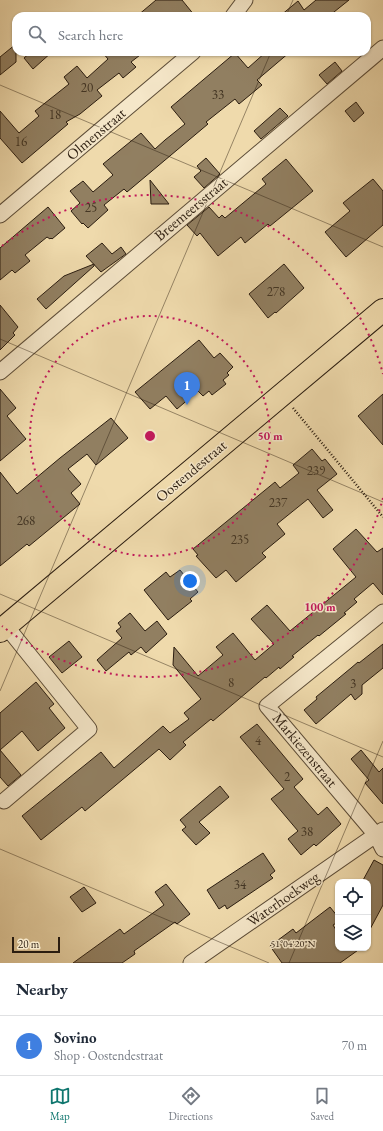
<!DOCTYPE html>
<html lang="en">
<head>
<meta charset="utf-8">
<style>
	body { margin:0; font-family:"EB Garamond",serif; background:#f6f6f7; color:#1f2937 }
	.controls { position:absolute; right:12px; bottom:12px; display:grid; overflow:hidden; border-radius:8px; box-shadow:0 1px 3px #0004 }
	.controls button { width:36px; height:36px; display:grid; place-items:center; padding:0; border:0; border-bottom:1px solid #e0e1e3; background:#fff; color:#1f2937; font:20px sans-serif }
	.scale { position:absolute; left:12px; bottom:10px; width:48px; box-sizing:border-box; padding-left:4px; border:2px solid #2b1d10; border-top:0; font-size:11px; line-height:14px; white-space:nowrap; color:#2b1d10; -webkit-text-stroke:3px #f5e7c9; paint-order:stroke }
	.you { position:absolute; left:190px; top:581px; width:14px; height:14px; margin:-10px; border:3px solid #fff; border-radius:50%; background:#1a73e8; box-shadow:0 0 0 6px #1a73e833 }
	.badge { display:grid; place-items:center; width:26px; height:26px; border-radius:50%; background:#0f766e; color:#fff; font-size:13px; font-weight:700 }
	.pin { position:absolute; translate:-50% -33px; filter:drop-shadow(0 1px 2px #0008) }
	.pin::after { content:''; position:absolute; top:21px; width:14px; height:12px; background:inherit; clip-path:polygon(0 0,100% 0,50% 100%) }
	.list { margin:0; padding:0; list-style:none }
	h2 { display:flex; justify-content:space-between; align-items:center; height:52px; margin:0; padding:0 16px; font-size:17px }
	h2 small { font-size:13px; font-weight:400; color:#747a83 }
	.list li { display:grid; grid-template-columns:26px 1fr auto; gap:12px; align-items:center; box-sizing:border-box; height:60px; padding:0 16px; border-top:1px solid #e0e1e3 }
	.list b { display:block; font-size:15px; white-space:nowrap }
	.list p { margin:0; font-size:13px; white-space:nowrap; color:#747a83 }
	.list em { font-size:13px; font-style:normal; color:#747a83 }
	.icon { flex:none; width:22px; height:22px; fill:none; stroke:currentColor; stroke-width:2; stroke-linecap:round; stroke-linejoin:round }
	.map { position:relative; flex:none; width:383px; height:963px; overflow:hidden }
	.search { position:absolute; background:#fff; box-shadow:0 1px 3px #0004; left:12px; right:12px; top:12px; height:44px; display:flex; align-items:center; gap:10px; box-sizing:border-box; padding:0 14px; border-radius:12px; color:#747a83; font-size:15px }
	.sheet { height:112px; background:#fff }
	nav { display:flex; justify-content:space-around; align-items:center; box-sizing:border-box; height:56px; border-top:1px solid #e0e1e3; background:#fff; font-size:11px; color:#747a83 }
	nav a { display:grid; justify-items:center; gap:2px }
	nav .on { color:#0f766e }
	.map>svg:first-child { display:block }
</style>
</head>
<body>
<div class="map">
<svg width="383" height="963" viewBox="0 0 383 963">
	<rect width="100%" height="100%" fill="#efdaac"/>
	<filter id="stains"><feTurbulence type="fractalNoise" baseFrequency=".005" numOctaves="4"/><feColorMatrix values="0 0 0 0 .2 0 0 0 0 .09 0 0 0 0 .02 0 0 0 .5 -.17"/></filter>
	<radialGradient id="worn" r=".72"><stop offset=".6" stop-color="#630" stop-opacity="0"/><stop offset="1" stop-color="#630" stop-opacity=".3"/></radialGradient>
	<g fill="#917f61" stroke="#2b1d10">
		<path d="M156,0H182L195,16H137Z"/>
		<path d="M316,0H349L329,16H280L298,1L304,10Z"/>
		<path d="M16,44V62L0,75V57Z"/>
		<path d="M31,52H52L33,69L24,58Z"/>
		<path d="M102,52H144L131,62L136,67L123,78L119,73L97,90L102,96L80,114L66,122L68,124L22,163L0,138V111L19,133L39,116L35,111L69,84L64,77L77,66L87,78L108,59Z"/>
		<path d="M266,52H290L257,80L262,85L239,104L235,99L206,122L208,124L127,192L124,189L104,205L108,210L88,228L83,223L82,224L71,211L80,203L70,191L83,181L93,192L113,175L103,164L141,133L155,149L165,140L185,124L171,107L235,53L248,68Z"/>
		<path d="M335,62L342,71L327,84L319,75Z"/>
		<path d="M356,102L364,113L354,122L345,111Z"/>
		<path d="M280,108L288,116L261,139L254,131Z"/>
		<path d="M206,158L220,174L204,188L194,177L201,171L197,166Z"/>
		<path d="M286,159L313,191L270,226L268,224L245,243L241,237L218,256L200,233L197,236L187,225L209,207L219,218L222,215L225,218L266,184L262,179Z"/>
		<path d="M373,179L383,191V225L346,257L325,232L350,211L343,203Z"/>
		<path d="M150,180L169,204H151Z"/>
		<path d="M48,207L65,228L52,239L51,238L50,239L47,237L25,255L30,261L15,273L12,270L0,280V248Z"/>
		<path d="M102,243L112,254L121,247L126,254L101,272L86,256Z"/>
		<path d="M94,264V266L46,309L37,299L64,276Z"/>
		<path d="M284,264L304,288L276,313L275,312L268,318L249,294Z"/>
		<path d="M0,305L18,327L13,333L15,335L0,350Z"/>
		<path d="M199,340L214,358L220,353L233,367L227,373L229,375L223,380L226,384L212,395L209,391L203,396L198,391L177,409L166,396L150,409L135,392Z"/>
		<path d="M0,389L16,408L7,416L26,439L0,461Z"/>
		<path d="M383,394V445L358,416Z"/>
		<path d="M111,418L128,438L96,465L87,454L68,469L81,484L71,493L80,504L29,546L27,544L0,566V472L17,494L60,458Z"/>
		<path d="M312,449L322,461L325,459L337,474L317,490L333,510L323,518L308,499L277,524L285,534L262,553L266,557L236,582L226,570L216,578L196,556L198,555L193,549L275,482L280,488L299,473L293,465Z"/>
		<path d="M356,529L377,552L383,548V595L373,583L354,599L357,602L344,613L346,614L319,636L318,635L292,656L294,657L280,669L279,667L266,678L265,677L213,721L211,719L183,742L186,745L170,760L159,749L85,811L82,807L41,840L22,816L101,752L114,768L163,726L170,733L189,719L184,713L201,699L173,665L174,647L198,676L223,655L216,647L233,633L255,660L274,644L251,619L267,605L290,631L356,577L333,549Z"/>
		<path d="M180,570L198,592L190,599L192,601L168,620L144,590L166,572L170,577Z"/>
		<path d="M130,613L145,631L157,621L167,634L146,653L141,647L131,655L129,652L106,671L97,660L122,638L116,631L121,627L118,623Z"/>
		<path d="M69,641L82,657L62,673L49,657Z"/>
		<path d="M383,644V668L362,685V694L355,700L351,694L316,724L304,710L317,699L316,697L351,668L358,662L359,663Z"/>
		<path d="M36,682L54,704L49,708L65,728L38,751L22,731L0,750V713Z"/>
		<path d="M257,724L303,779L294,787L318,815L327,807L341,824L316,846L314,844L301,855L288,839L298,831L271,799L284,789L240,737Z"/>
		<path d="M0,750L21,775L8,786L0,777Z"/>
		<path d="M361,750L379,772L383,768V804L365,783L369,780L351,759Z"/>
		<path d="M220,786L229,797L199,822L210,833L196,845L182,830L186,827L180,820Z"/>
		<path d="M263,853L275,871L270,875L273,878L227,909L225,905L219,909L207,890Z"/>
		<path d="M374,860L383,865V905L368,933V882H362Z"/>
		<path d="M166,884L190,914L177,924L175,922L134,951L135,954L122,963H73L120,929L124,934L164,905L155,892Z"/>
		<path d="M84,887L96,903L82,912L70,897Z"/>
		<path d="M330,907L338,917V922L333,925L338,933V948H361L340,963H282L270,946L293,929L296,933Z"/>
	</g>
	<g fill="none" stroke-linecap="round" stroke-linejoin="round">
		<defs>
			<g id="minor">
				<path d="M233,16L245,0"/>
				<path d="M0,215L193,52"/>
				<path d="M0,372L383,48"/>
				<path d="M383,612L267,706L376,835L383,849"/>
				<path d="M4,801L89,729L6,626"/>
				<path d="M191,963L383,830"/>
			</g>
			<path id="primary" d="M0,631L383,310"/>
		</defs>
		<use href="#minor" stroke="#5c4c37" stroke-width="17"/>
		<use href="#primary" stroke="#2b1d10" stroke-width="24"/>
		<path stroke="#2b1d10" stroke-width="2.5" stroke-dasharray="1 2" stroke-linecap="butt" d="M293,408L383,517"/>
		<use href="#minor" stroke="#f5e7c9" stroke-width="15"/>
		<use href="#primary" stroke="#efdaac" stroke-width="22"/>
	</g>
	<path fill="none" stroke="#2b1d10" stroke-width="1" stroke-opacity="0.45" d="M286,16L293,0M0,85L383,247M0,339L383,502M0,594L383,757M0,691L271,52M0,849L269,963M289,963L383,741"/>
	<g fill="none" stroke="#c2185b" stroke-width="2" stroke-dasharray="2 4">
		<circle cx="150" cy="436" r="120"/>
		<path d="M383 498A241 241 0 0 1 2 626M2 246A241 241 0 0 1 383 374"/>
	</g>
	<g text-anchor="middle" stroke-width="3" stroke-linejoin="round" paint-order="stroke">
		<g font-size="13" fill="#443624">
			<text x="87" y="92">20</text>
			<text x="218" y="99">33</text>
			<text x="55" y="119">18</text>
			<text x="21" y="146">16</text>
			<text x="91" y="212">25</text>
			<text x="276" y="296">278</text>
			<text x="316" y="475">239</text>
			<text x="278" y="507">237</text>
			<text x="26" y="525">268</text>
			<text x="240" y="544">235</text>
			<text x="231" y="687">8</text>
			<text x="353" y="688">3</text>
			<text x="258" y="745">4</text>
			<text x="287" y="781">2</text>
			<text x="307" y="836">38</text>
			<text x="240" y="889">34</text>
		</g>
		<g font-size="15" fill="#2b1d10" stroke="#f5e7c9">
			<text transform="translate(96 134) rotate(-40)" y="5">Olmenstraat</text>
			<text transform="translate(191 209) rotate(-40)" y="5">Breemeersstraat</text>
			<text transform="translate(191 471) rotate(-40)" y="5">Oostendestraat</text>
			<text transform="translate(305 750) rotate(50)" y="5">Markiezenstraat</text>
			<text transform="translate(283 899) rotate(-35)" y="5">Waterhoekweg</text>
		</g>
	</g>
	<g font-size="10" text-anchor="middle" fill="#2b1d10" stroke="#f5e7c9" stroke-width="3" stroke-linejoin="round" paint-order="stroke">
		<text x="293" y="947">51°04'20"N</text>
	</g>
	<circle cx="150" cy="436" r="6" fill="#c2185b" stroke="#f5e7c9" stroke-width="2"/>
	<g font-size="12" text-anchor="middle" font-weight="bold" fill="#c2185b" stroke="#f5e7c9" stroke-width="3" stroke-linejoin="round" paint-order="stroke">
		<text x="270" y="440">50 m</text>
		<text x="320" y="611">100 m</text>
	</g>
	<rect width="100%" height="100%" filter="url(#stains)"/>
	<rect width="100%" height="100%" fill="url(#worn)"/>
</svg>
<div class="controls">
<button><svg class="icon" aria-label="locate" viewBox="0 0 24 24"><circle cx="12" cy="12" r="6"/><path d="M12 2v4M12 18v4M2 12h4M18 12h4"/></svg></button>
<button><svg class="icon" aria-label="layers" viewBox="0 0 24 24"><path d="M12 4l9 5-9 5-9-5zM3 14l9 5 9-5"/></svg></button>
</div>
<div class="scale">20 m</div>
<div class="you"></div>
<div class="pin badge" style="left:187px;top:405px;background:#3f7fe0">1</div>
<div class="search"><svg class="icon" aria-label="search" viewBox="0 0 24 24"><circle cx="10" cy="10" r="6"/><path d="M15 15l6 6"/></svg>Search here</div>
</div>
<section class="sheet">
<h2>Nearby<small></small></h2>
<ul class="list">
<li><span class="badge" style="background:#3f7fe0">1</span><div><b>Sovino</b><p>Shop · Oostendestraat</p></div><em>70 m</em></li>
</ul>
</section>
<nav>
<a class="on"><svg class="icon" aria-label="map" viewBox="0 0 24 24"><path d="M3 6l6-2 6 2 6-2v14l-6 2-6-2-6 2zM9 4v14M15 6v14"/></svg>Map</a>
<a><svg class="icon" aria-label="directions" viewBox="0 0 24 24"><path d="M12 3l9 9-9 9-9-9zM9 14v-3h6M13 9l2 2-2 2"/></svg>Directions</a>
<a><svg class="icon" aria-label="saved" viewBox="0 0 24 24"><path d="M7 4h10v16l-5-4-5 4z"/></svg>Saved</a>
</nav>
</body>
</html>
